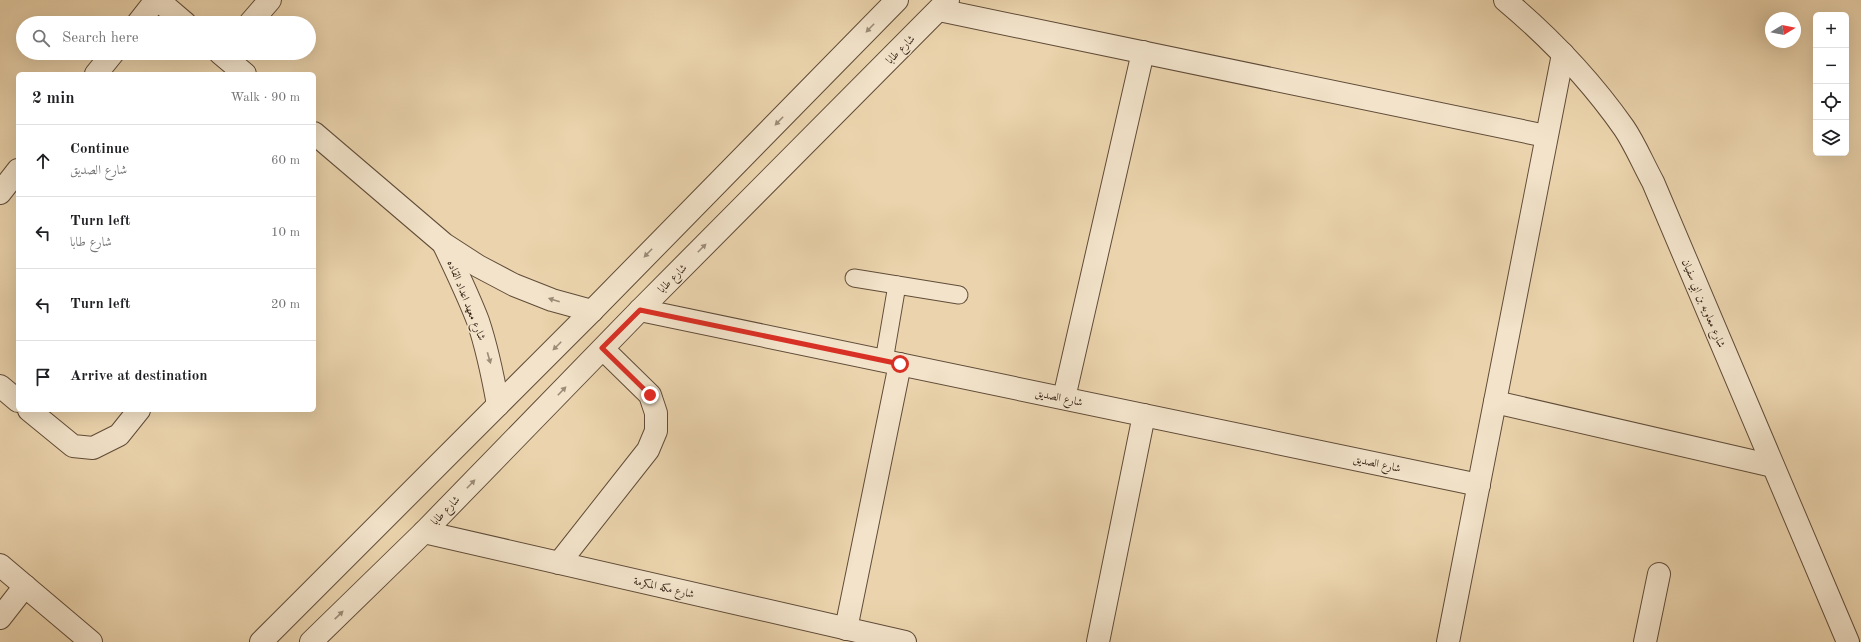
<!DOCTYPE html>
<html lang="en">
<head>
<meta charset="utf-8">
<style>
	body { margin:0; font-family:"Old Standard TT",Amiri,serif; background:#f2f2f2; color:#202124 }
	.controls { position:absolute; right:12px; top:12px; display:grid; overflow:hidden; border-radius:6px; box-shadow:0 4px 16px #0002 }
	.controls button { width:36px; height:36px; display:grid; place-items:center; padding:0; border:0; border-bottom:1px solid #e0e0e0; background:#fff; color:#202124; font:20px sans-serif }
	.compass { position:absolute; left:1765px; top:12px; width:36px; height:36px; border-radius:50%; background:#fff; box-shadow:0 4px 16px #0002; rotate:80deg }
	.stop { position:absolute; width:12px; height:12px; margin:-9px; border:3px solid #d93025; border-radius:50%; background:#fff }
	.stop.end { background:#d93025; border-color:#fff; box-shadow:0 1px 4px #0008 }
	.list { margin:0; padding:0; list-style:none }
	h2 { display:flex; justify-content:space-between; align-items:center; height:52px; margin:0; padding:0 16px; font-size:17px }
	h2 small { font-size:13px; font-weight:400; color:#757577 }
	.list li { display:grid; grid-template-columns:26px 1fr auto; gap:12px; align-items:center; box-sizing:border-box; height:72px; padding:0 16px; border-top:1px solid #e0e0e0 }
	.list b { display:block; font-size:15px; white-space:nowrap }
	.list p { margin:0; font-size:13px; white-space:nowrap; color:#757577 }
	.list em { font-size:13px; font-style:normal; color:#757577 }
	.icon { flex:none; width:22px; height:22px; fill:none; stroke:currentColor; stroke-width:2; stroke-linecap:round; stroke-linejoin:round }
	.map { position:relative; flex:none; width:1861px; height:642px; overflow:hidden }
	.search { position:absolute; background:#fff; box-shadow:0 4px 16px #0002; left:16px; top:16px; width:300px; height:44px; display:flex; align-items:center; gap:10px; box-sizing:border-box; padding:0 14px; border-radius:22px; color:#757577; font-size:15px }
	.panel { position:absolute; background:#fff; box-shadow:0 4px 16px #0002; left:16px; top:72px; width:300px; height:340px; border-radius:6px }
	.map>svg:first-child { display:block }
</style>
</head>
<body>
<div class="map">
<svg width="1861" height="642" viewBox="0 0 1861 642">
	<rect width="100%" height="100%" fill="#ebd4ad"/>
	<filter id="stains"><feTurbulence type="fractalNoise" baseFrequency=".005" numOctaves="4"/><feColorMatrix values="0 0 0 0 .2 0 0 0 0 .09 0 0 0 0 .02 0 0 0 .5 -.17"/></filter>
	<radialGradient id="worn" r=".72"><stop offset=".6" stop-color="#630" stop-opacity="0"/><stop offset="1" stop-color="#630" stop-opacity=".3"/></radialGradient>
	<g fill="none" stroke-linecap="round" stroke-linejoin="round">
		<defs>
			<g id="service">
				<path d="M854,278L959,295"/>
				<path d="M884,361L897,285"/>
			</g>
			<g id="minor">
				<path d="M158,0L185,23"/>
				<path d="M1505,0C1549,37 1591,81 1624,128C1635,144 1643,164 1653,182L1848,642"/>
				<path d="M939,10L1546,136"/>
				<path d="M138,23L156,0"/>
				<path d="M250,23L270,0"/>
				<path d="M220,53L245,74"/>
				<path d="M96,74L113,53"/>
				<path d="M314,133L444,244L478,266L514,285L552,300L592,311"/>
				<path d="M0,193L18,170"/>
				<path d="M444,245C456,270 468,295 478,321C487,348 493,377 498,405"/>
				<path d="M640,310L1479,485"/>
				<path d="M0,386L18,401"/>
				<path d="M1064,398L1143,52"/>
				<path d="M1495,402L1773,466"/>
				<path d="M29,410L73,446L93,448L119,435L139,410"/>
				<path d="M424,532L905,642"/>
				<path d="M559,563L648,450L656,431V413L650,395L603,349"/>
				<path d="M0,565L91,642"/>
				<path d="M0,618L25,586"/>
				<path d="M846,629L900,364"/>
				<path d="M1098,642L1144,415"/>
				<path d="M1448,642L1563,54"/>
				<path d="M1645,642L1659,574"/>
			</g>
			<g id="tertiary">
				<path d="M261,642L592,311L897,0"/>
				<path d="M311,642L424,532L640,310L948,0"/>
			</g>
		</defs>
		<use href="#service" stroke="#604c39" stroke-width="19"/>
		<use href="#minor" stroke="#604c39" stroke-width="24"/>
		<use href="#tertiary" stroke="#604c39" stroke-width="24"/>
		<use href="#service" stroke="#f2e3ca" stroke-width="17"/>
		<use href="#minor" stroke="#f2e3ca" stroke-width="22"/>
		<use href="#tertiary" stroke="#f2e3ca" stroke-width="22"/>
	</g>
	<defs><path id="oneway-solid" d="M-6-.8H1V-3.2L6.5 0L1 3.2V.8H-6Z"/></defs>
	<g fill="#9c8b77">
		<use href="#oneway-solid" transform="translate(870 28) rotate(134)"/>
		<use href="#oneway-solid" transform="translate(779 121) rotate(134)"/>
		<use href="#oneway-solid" transform="translate(702 248) rotate(-45)"/>
		<use href="#oneway-solid" transform="translate(648 253) rotate(134)"/>
		<use href="#oneway-solid" transform="translate(554 300) rotate(-162)"/>
		<use href="#oneway-solid" transform="translate(557 346) rotate(135)"/>
		<use href="#oneway-solid" transform="translate(489 358) rotate(74)"/>
		<use href="#oneway-solid" transform="translate(562 391) rotate(-46)"/>
		<use href="#oneway-solid" transform="translate(471 484) rotate(-46)"/>
		<use href="#oneway-solid" transform="translate(339 615) rotate(-44)"/>
	</g>
	<g fill="none" stroke-linecap="round" stroke-linejoin="round">
		<path stroke="#d93025" stroke-width="5" d="M650,395L602,348L640,310L900,364"/>
	</g>
	<g text-anchor="middle" stroke-width="3" stroke-linejoin="round" paint-order="stroke">
		<g font-size="11" fill="#321f12" stroke="#f2e3ca">
			<text transform="translate(900 49) rotate(-45)" y="4">شارع طابا</text>
			<text transform="translate(672 278) rotate(-45)" y="4">شارع طابا</text>
			<text transform="translate(467 300) rotate(68)" y="4">شارع معهد اعداد القاده</text>
			<text transform="translate(1704 303) rotate(67)" y="4">شارع معاويه بن ابي سفيان</text>
			<text transform="translate(1059 397) rotate(12)" y="4">شارع الصديق</text>
			<text transform="translate(1377 463) rotate(12)" y="4">شارع الصديق</text>
			<text transform="translate(445 510) rotate(-46)" y="4">شارع طابا</text>
			<text transform="translate(664 587) rotate(13)" y="4">شارع مكه المكرمة</text>
		</g>
	</g>
	<rect width="100%" height="100%" filter="url(#stains)"/>
	<rect width="100%" height="100%" fill="url(#worn)"/>
</svg>
<div class="controls">
<button>+</button>
<button>−</button>
<button><svg class="icon" aria-label="locate" viewBox="0 0 24 24"><circle cx="12" cy="12" r="6"/><path d="M12 2v4M12 18v4M2 12h4M18 12h4"/></svg></button>
<button><svg class="icon" aria-label="layers" viewBox="0 0 24 24"><path d="M12 4l9 5-9 5-9-5zM3 14l9 5 9-5"/></svg></button>
</div>
<svg class="compass" viewBox="-18 -18 36 36"><path d="M0-13l5 13h-10z" fill="#e53935"/><path d="M0 13l5-13h-10z" fill="#757577"/></svg>
<div class="stop" style="left:900px;top:364px"></div>
<div class="stop end" style="left:650px;top:395px"></div>
<div class="search"><svg class="icon" aria-label="search" viewBox="0 0 24 24"><circle cx="10" cy="10" r="6"/><path d="M15 15l6 6"/></svg>Search here</div>
<section class="panel">
<h2>2 min<small>Walk · 90 m</small></h2>
<ul class="list">
<li><svg class="icon" aria-label="ahead" viewBox="0 0 24 24"><path d="M12 20V5M6 11l6-6 6 6"/></svg><div><b>Continue</b><p>شارع الصديق</p></div><em>60 m</em></li>
<li><svg class="icon" aria-label="left" viewBox="0 0 24 24"><path d="M17 20v-9H6M10 6l-5 5 5 5"/></svg><div><b>Turn left</b><p>شارع طابا</p></div><em>10 m</em></li>
<li><svg class="icon" aria-label="left" viewBox="0 0 24 24"><path d="M17 20v-9H6M10 6l-5 5 5 5"/></svg><div><b>Turn left</b></div><em>20 m</em></li>
<li><svg class="icon" aria-label="arrive" viewBox="0 0 24 24"><path d="M6 21V4h12l-3 4 3 4H6"/></svg><div><b>Arrive at destination</b></div></li>
</ul>
</section>
</div>
</body>
</html>
